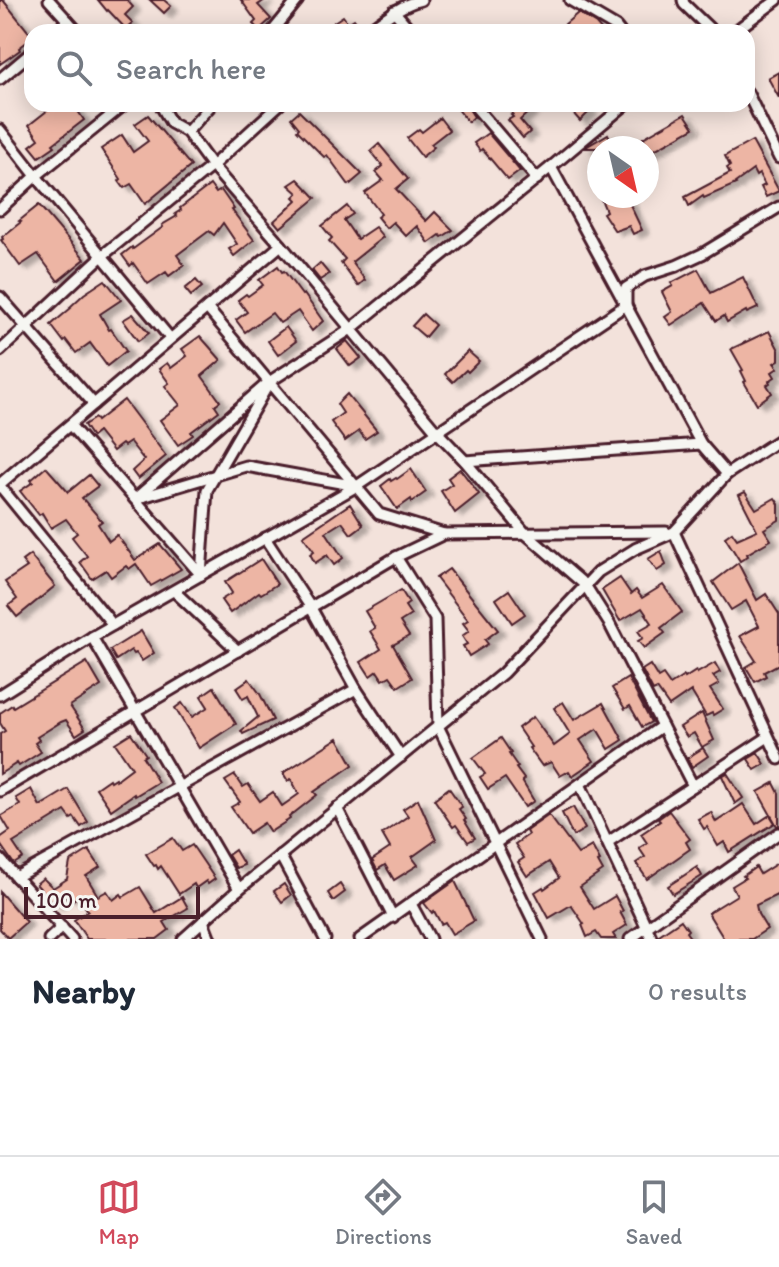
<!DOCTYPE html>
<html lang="en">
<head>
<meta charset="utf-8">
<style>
	body { margin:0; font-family:Itim,sans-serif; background:#f6f6f7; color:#1f2937 }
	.compass { position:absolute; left:587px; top:136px; width:72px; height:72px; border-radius:50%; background:#fff; box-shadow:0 4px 20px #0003; rotate:146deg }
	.scale { position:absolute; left:24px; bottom:20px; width:176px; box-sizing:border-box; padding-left:8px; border:4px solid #4a1f2b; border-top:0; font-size:22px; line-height:28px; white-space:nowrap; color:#4a1f2b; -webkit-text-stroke:6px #f6f6f2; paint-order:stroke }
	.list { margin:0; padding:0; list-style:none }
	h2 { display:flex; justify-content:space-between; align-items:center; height:104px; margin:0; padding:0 32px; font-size:34px }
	h2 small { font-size:26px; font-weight:400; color:#747a83 }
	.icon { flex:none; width:44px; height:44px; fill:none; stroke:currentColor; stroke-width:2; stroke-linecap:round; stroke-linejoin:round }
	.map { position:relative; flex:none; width:779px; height:939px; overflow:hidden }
	.search { position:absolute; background:#fff; box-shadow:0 4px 20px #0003; left:24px; right:24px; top:24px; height:88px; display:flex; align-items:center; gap:20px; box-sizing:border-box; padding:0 28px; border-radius:24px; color:#747a83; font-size:30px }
	.sheet { height:216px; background:#fff }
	nav { display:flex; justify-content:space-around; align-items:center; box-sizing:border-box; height:112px; border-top:2px solid #e0e1e3; background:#fff; font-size:22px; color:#747a83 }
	nav a { display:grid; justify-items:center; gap:4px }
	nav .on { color:#d1495b }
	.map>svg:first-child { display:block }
</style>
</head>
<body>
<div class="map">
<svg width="779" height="939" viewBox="0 0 779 939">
	<defs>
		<filter id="shadow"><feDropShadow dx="7" dy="4" stdDeviation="2" flood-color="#0004"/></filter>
	</defs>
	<rect width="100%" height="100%" fill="#f3e2db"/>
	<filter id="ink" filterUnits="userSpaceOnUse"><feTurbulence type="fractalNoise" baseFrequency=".0125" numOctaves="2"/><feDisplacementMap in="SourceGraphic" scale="16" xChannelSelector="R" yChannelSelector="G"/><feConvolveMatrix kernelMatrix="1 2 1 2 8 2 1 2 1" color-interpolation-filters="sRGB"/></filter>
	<g filter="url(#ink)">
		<g fill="#edb5a4" stroke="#4a1f2b" stroke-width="2" filter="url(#shadow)">
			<path d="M0,0H3L32,36V38L19,48L20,50L0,64Z"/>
			<path d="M98,0H127L133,7L125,15L133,23L126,29L108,10L107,11Z"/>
			<path d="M150,0H164L171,6L164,13Z"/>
			<path d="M241,0H265L258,5L271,19L259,30L253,24L256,21Z"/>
			<path d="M578,13L596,24L603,32H572L565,24Z"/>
			<path d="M343,16L348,23L354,19L360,27L359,32H326L335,24L334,22Z"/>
			<path d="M779,72V98L768,78Z"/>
			<path d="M44,104H73L84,120L53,144L55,146L39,157L30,146L39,139L29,125L48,110Z"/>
			<path d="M454,104H466L474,117L468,122Z"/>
			<path d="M504,104H525L531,110L520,120L530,132L523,138L508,120L513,117L511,115L513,114Z"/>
			<path d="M565,104H584L590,111L580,121Z"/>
			<path d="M299,111L362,174L349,185L327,155L324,157L297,130L299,128L291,118Z"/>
			<path d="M685,114L694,128L647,154V148H633L645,142L643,138Z"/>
			<path d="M148,115L191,166L145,204L131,184L124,188L119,181L121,179L101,149L122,135L133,152L148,141L135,124Z"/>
			<path d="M440,118L449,130L431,144L434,147L422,157L407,138L419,129L422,132Z"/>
			<path d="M488,133L520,171L508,180L482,149L480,151L474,143Z"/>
			<path d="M608,134L615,148H585L586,147Z"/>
			<path d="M752,141L779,191L766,197L761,187L765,185L759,174L756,176L753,170L735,183L736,184L704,198L703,196L689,206L685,197L730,173L727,168L730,166L725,156Z"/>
			<path d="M379,144L408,179L396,189L426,221L435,212L453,230L442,237L440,235L429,243L417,226L406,236L393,222L386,228L377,217L381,214L365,193L383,180L376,172L383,166L371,151Z"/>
			<path d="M298,179L316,198L280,228L274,221L297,200L294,197L298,193L289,185Z"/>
			<path d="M210,185L216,193L221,190L234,209L232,210L254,240L234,256L229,249L237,244L223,223L214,235L209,231L177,255L184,265L169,276L166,272L148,284L133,263L130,266L122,255L132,247L133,249L163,227L162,225L177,216L175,214L181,210L180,208Z"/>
			<path d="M609,196H626L642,230L633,234L629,226L615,231L603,213L606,211L601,199Z"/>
			<path d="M39,205L85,259L58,281L38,254L20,266L1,240L3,239L2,237L21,222L19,221Z"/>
			<path d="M347,206L353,214L344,220L357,239L375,227L383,237L352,262L365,280L358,286L341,263L345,259L329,241L332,238L322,226Z"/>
			<path d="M320,263L329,274L320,280L312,270Z"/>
			<path d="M278,266L282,272L284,271L302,295L304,294L323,321L312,331L298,311L280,323L272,313L245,332L236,320L247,312L238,300L246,294L248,296L263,285L259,280Z"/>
			<path d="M698,269L711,293L743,277L758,308L747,313L746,311L727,322L724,316L716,321L704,303L671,325L665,317L672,312L662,292L673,286L671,283Z"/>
			<path d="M105,280L121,300L100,314L109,330L111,329L126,351L107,366L90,343L76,353L66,340L64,342L51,325L71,308L70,307L84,294Z"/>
			<path d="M196,280L202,287L191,296L185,289Z"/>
			<path d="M133,314L149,333L138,341L123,320Z"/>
			<path d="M423,314L435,325L425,337L412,326Z"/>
			<path d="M286,327L296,341L278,355L268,341Z"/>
			<path d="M769,331L779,350V360L774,363L778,368L772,372L775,377L769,381L770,383L767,385L772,393L757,404L744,382L746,381L741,371L743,370L731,349Z"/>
			<path d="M200,336L221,360L202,376L220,401L215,405L219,411L191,432L193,435L178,445L160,420L180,405L165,386L169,383L159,369L167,363L171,368L187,356L182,349Z"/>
			<path d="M347,341L361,358L350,366L337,349Z"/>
			<path d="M468,351L479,361L468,372L466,370L453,382L445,374Z"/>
			<path d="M347,394L377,431L365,439L359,431L345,441L331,422L343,413L337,404Z"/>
			<path d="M124,400L166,456L138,479L132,471L144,460L130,442L124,446L122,444L113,451L98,432L92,437L84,425L95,418L97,421Z"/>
			<path d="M46,467L68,492L89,475L98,486L82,498L102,521L98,524L109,541L117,535L135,560L160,544L181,569L151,586L136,564L129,569L126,566L111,577L106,570L92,579L80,562L87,556L72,537L77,533L66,519L51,528L42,513L39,515L20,491L33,482L31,480Z"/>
			<path d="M411,469L426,492L412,502L411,499L397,509L381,486L390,479L391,481L396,478L397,479Z"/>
			<path d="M460,469L479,494L455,513L441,491L452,484L448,478Z"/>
			<path d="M745,492L756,509L775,498L779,504V520L764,529L771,540L747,554L748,556L740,561L725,537L732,532L737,539L757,530L739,495Z"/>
			<path d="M350,504L363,525L351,534L342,522L326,532L343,558L334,565L327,555L315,563L310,554L314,551L303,536Z"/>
			<path d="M661,551L666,565L657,571L648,559Z"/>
			<path d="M30,555L55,586L17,617L8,606L17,599L5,582L27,567L22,561Z"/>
			<path d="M261,559L277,584L261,594L259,592L230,613L221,600L232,593L225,582Z"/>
			<path d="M738,563L757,600L766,594L779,614V664L764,672L766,676L755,682L746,667L756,661L740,636L759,626L746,601L731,610L713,582Z"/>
			<path d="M449,569L498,630L485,640L488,644L469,656L463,646L467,644L462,636L469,631L463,623L468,620L436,578Z"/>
			<path d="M620,578L631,594L636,590L642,598L663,585L682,612L661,628L665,633L644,648L638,641L643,638L638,631L652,623L642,608L620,621L602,590Z"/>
			<path d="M401,590L409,603L405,606L411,615L400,622L409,636L393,645L412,678L398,687L390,676L383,680L377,671L370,676L361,662L381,649L370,631L375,628L365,611Z"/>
			<path d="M509,590L525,614L512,623L496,599Z"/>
			<path d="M141,631L154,653L142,661L136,653L134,654L131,650L116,660L110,650Z"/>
			<path d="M87,662L101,686L70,706L85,729L76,735L66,720L61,722L37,737L39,740L35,743L41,752L19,766L17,763L0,774V734L5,731L0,723V713L12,705L13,707Z"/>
			<path d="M715,663L720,672L713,676L719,684L710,689L723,709L713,715L712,713L706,716L691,691L669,706L657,689L653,691L642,670L650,665L658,678L663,675L670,685L684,676L685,678L696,671L697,673Z"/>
			<path d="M628,678L651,722L642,727L630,706L625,709L612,688Z"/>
			<path d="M249,679L260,694L273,720L243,734L241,731L258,717L248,696L243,699L236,688Z"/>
			<path d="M214,687L236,724L199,748L175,708L182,703L192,717L208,707L201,696Z"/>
			<path d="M563,702L574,720L603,703L623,740L609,749L597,729L580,740L594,761L572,776L569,771L560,776L551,762L542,766L529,748L531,747L518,728L533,717L554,746L570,734L554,708Z"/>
			<path d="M702,713L714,740L702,747L694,733L687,737L680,727Z"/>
			<path d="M131,733L146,755L143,757L158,782L135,796L134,794L111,810L96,788L109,779L110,781L115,778L116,780L132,768L115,743Z"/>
			<path d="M338,738L353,765L314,792L317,795L289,817L290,819L270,832L264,823L249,833L231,807L240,802L225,781L235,775L243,787L248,784L260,801L273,792L282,806L299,794L291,779L288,781L283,773Z"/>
			<path d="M501,738L511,753L509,754L518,767L516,768L524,779L522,781L534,801L525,807L505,778L488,789L480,777L485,774L473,758Z"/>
			<path d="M703,748L708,756L692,767L687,758Z"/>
			<path d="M758,753L765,764L755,770L748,759Z"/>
			<path d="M727,773L743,798L735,804L722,776Z"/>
			<path d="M774,783L779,793V826H777L758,792Z"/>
			<path d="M449,788L462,807L459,809L466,819L464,820L475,838L468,842L456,825L453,827L434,799Z"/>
			<path d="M31,789L40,806L68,789L88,822L81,827L74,817L71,819L65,811L13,843L23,858L14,864L0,844V838L10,831L1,816L20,805L16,798Z"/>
			<path d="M418,799L436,840L412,857L418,865L394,880L385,865L377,870L372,860L390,848L382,834L408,816L403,809Z"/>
			<path d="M743,804L756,824L770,815L775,823L729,852L724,842L718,846L707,827L704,829L698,819L711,812L716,822Z"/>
			<path d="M573,807L585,829L573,836L562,813Z"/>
			<path d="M669,811L690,839L686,842L690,849L647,879L636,863L645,857L639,848L647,843L641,834L660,821L658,819Z"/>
			<path d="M549,815L578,854L592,846L600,861L598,862L603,871L580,887L594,909L615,896L623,911L620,912L627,925L613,934L616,939H601L596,932L587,937L582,925L584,924L571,905L549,918L535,892L543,887L544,889L559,878L549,862L527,876L518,862L524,858L515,844L528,835L526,831Z"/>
			<path d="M173,838L182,851L192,845L215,879L208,884L206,881L196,888L194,884L179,894L161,866L158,869L156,865L154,866L146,854Z"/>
			<path d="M89,850L100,867L86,876L98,896L107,891L113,900L121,894L123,897L140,887L156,913L182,897L188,908L164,922L169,930L157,939H87L74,920L88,911L78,896L73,900L68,894L55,905L36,884L43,878L53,888L67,879L70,862Z"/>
			<path d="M235,850L244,865L236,868L228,855Z"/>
			<path d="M779,862V894L756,905L758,914L767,929L752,939H724L708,913L737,895L732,886L745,878L743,876L756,867L760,874Z"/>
			<path d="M697,867L702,876L673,894L668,886Z"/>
			<path d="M455,881L474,921L452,934L445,922L441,924L434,911L432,913L424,903Z"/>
			<path d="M284,884L291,895L282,902L274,891Z"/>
			<path d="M340,884L345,892L333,901L328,893Z"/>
			<path d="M0,892L26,922L8,938L0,929Z"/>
			<path d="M681,920L688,930L686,932L691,939H659V935Z"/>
		</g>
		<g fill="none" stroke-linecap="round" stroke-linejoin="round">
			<defs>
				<g id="minor">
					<path d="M49,0L78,32"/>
					<path d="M570,0L616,27L620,32"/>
					<path d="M683,0L684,4L713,32"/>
					<path d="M394,11L412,32"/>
					<path d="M55,32L68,21"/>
					<path d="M272,32L298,0"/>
					<path d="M366,32C384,19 400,5 421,0"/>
					<path d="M734,32L777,0"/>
					<path d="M0,79L32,52"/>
					<path d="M747,92L779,158"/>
					<path d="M160,104L171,123L187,132L212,166L281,245L437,432L465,461L525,533L585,585L609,623L693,786"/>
					<path d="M473,104L537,179"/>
					<path d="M0,130L36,176L170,338"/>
					<path d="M187,132L212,104"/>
					<path d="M551,167L701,444L727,474"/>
					<path d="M0,209L36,176L125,104"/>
					<path d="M0,297L94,404"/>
					<path d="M207,308L379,514L444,534"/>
					<path d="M0,351L102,256L212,166L280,104"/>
					<path d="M70,425L201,575"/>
					<path d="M465,461L701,444"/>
					<path d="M0,484L281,245"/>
					<path d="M0,486L113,625"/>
					<path d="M139,498L246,466L357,486"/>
					<path d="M135,499L269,382L351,329L551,167L626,104"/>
					<path d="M674,532L779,759"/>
					<path d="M265,538L311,608L356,689L401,757"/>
					<path d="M396,557L435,619L438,726L542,939"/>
					<path d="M201,575L207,490L265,390"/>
					<path d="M174,591L238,651"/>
					<path d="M92,637L239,889"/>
					<path d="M0,695L92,637L357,486L626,305V288L645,276L676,266L702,254L779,207"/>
					<path d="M580,784L652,939"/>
					<path d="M0,791L396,557L444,534L666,532"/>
					<path d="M337,808L393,917"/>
					<path d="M608,842L768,737"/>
					<path d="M280,855L325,939"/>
					<path d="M0,859L72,939"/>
					<path d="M16,877L356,689"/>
					<path d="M411,904L430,939"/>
					<path d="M203,921L210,939"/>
					<path d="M49,939L62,927"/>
					<path d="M183,939L239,889L503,673L598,572L635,549L674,532L727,474L779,440"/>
					<path d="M360,939L662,726"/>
					<path d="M630,939L779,833"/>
				</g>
			</defs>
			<use href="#minor" stroke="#4a1f2b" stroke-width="15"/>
			<use href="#minor" stroke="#f6f6f2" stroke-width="9"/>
		</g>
	</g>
</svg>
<svg class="compass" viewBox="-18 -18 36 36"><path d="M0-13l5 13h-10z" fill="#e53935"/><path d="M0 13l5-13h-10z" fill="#747a83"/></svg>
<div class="scale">100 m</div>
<div class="search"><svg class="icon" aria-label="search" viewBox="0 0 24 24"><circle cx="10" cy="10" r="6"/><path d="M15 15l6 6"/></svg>Search here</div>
</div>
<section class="sheet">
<h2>Nearby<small>0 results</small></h2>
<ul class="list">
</ul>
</section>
<nav>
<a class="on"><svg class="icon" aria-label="map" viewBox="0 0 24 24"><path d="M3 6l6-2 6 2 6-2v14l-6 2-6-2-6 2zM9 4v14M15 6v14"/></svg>Map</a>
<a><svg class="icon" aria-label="directions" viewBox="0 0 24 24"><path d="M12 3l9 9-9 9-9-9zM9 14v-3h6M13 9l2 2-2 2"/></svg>Directions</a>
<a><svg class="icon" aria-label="saved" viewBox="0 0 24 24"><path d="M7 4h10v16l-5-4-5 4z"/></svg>Saved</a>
</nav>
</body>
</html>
